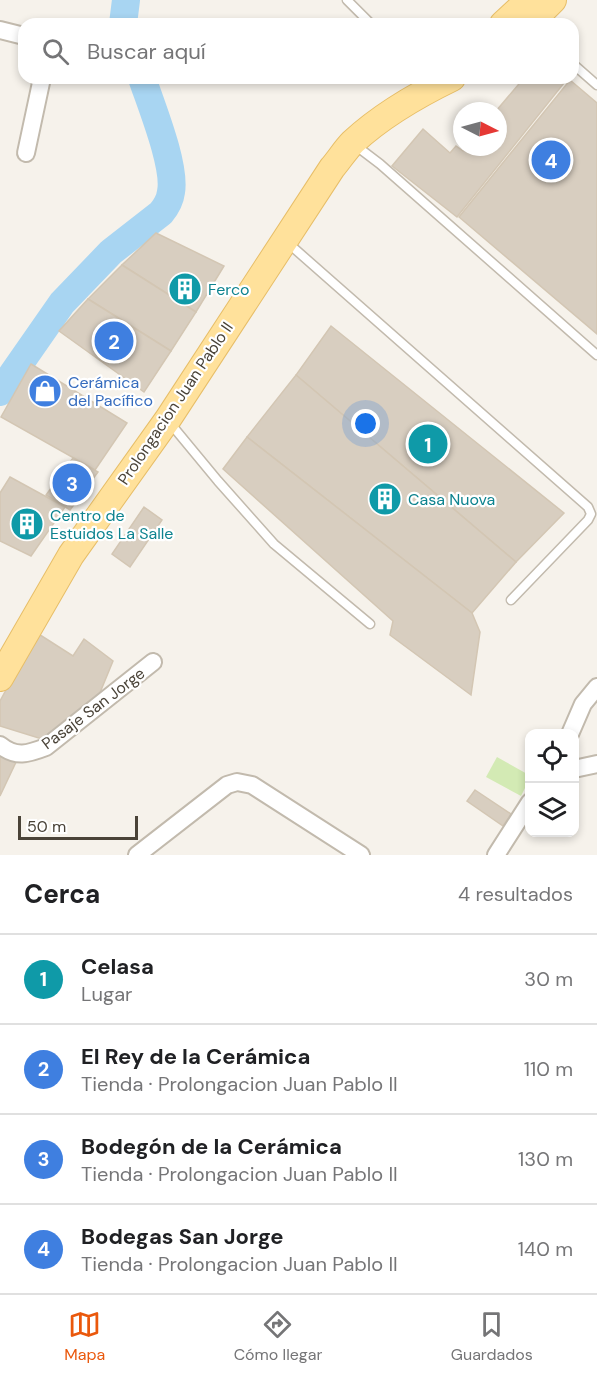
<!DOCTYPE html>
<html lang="es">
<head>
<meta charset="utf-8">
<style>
	body { margin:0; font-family:"DM Sans",sans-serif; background:#f2f2f2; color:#202124 }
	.controls { position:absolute; right:18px; bottom:18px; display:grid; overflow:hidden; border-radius:12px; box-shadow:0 3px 9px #0003 }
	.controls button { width:54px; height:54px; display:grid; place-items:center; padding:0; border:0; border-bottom:2px solid #e0e0e0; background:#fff; color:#202124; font:30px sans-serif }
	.compass { position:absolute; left:453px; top:102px; width:54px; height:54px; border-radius:50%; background:#fff; box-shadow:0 3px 9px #0003; rotate:96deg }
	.scale { position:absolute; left:18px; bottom:15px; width:120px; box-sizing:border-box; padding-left:6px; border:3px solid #4a4338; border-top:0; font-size:16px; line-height:21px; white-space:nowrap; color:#4a4338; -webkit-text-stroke:4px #fff; paint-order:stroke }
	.you { position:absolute; left:366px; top:424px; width:21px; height:21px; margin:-15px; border:4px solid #fff; border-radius:50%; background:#1a73e8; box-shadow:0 0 0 9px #1a73e833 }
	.badge { display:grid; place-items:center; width:39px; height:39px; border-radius:50%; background:#ea580c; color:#fff; font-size:20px; font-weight:700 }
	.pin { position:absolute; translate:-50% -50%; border:3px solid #fff; box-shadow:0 2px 6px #0006 }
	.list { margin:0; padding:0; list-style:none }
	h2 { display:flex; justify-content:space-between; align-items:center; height:78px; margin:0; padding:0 24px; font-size:26px }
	h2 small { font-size:20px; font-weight:400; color:#757577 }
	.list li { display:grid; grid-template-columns:39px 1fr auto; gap:18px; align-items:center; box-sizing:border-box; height:90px; padding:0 24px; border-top:2px solid #e0e0e0 }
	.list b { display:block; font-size:22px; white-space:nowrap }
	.list p { margin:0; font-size:20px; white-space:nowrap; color:#757577 }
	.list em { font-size:20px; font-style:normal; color:#757577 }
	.icon { flex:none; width:33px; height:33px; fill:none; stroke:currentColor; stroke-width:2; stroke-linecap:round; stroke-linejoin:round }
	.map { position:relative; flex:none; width:597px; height:855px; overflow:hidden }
	.search { position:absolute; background:#fff; box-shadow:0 3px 9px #0003; left:18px; right:18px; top:18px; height:66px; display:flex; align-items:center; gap:15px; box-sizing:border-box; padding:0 21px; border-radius:18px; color:#757577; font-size:22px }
	.sheet { height:438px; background:#fff }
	nav { display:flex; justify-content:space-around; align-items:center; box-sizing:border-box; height:84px; border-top:2px solid #e0e0e0; background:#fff; font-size:16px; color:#757577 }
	nav a { display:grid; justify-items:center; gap:3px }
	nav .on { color:#ea580c }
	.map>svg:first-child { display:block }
</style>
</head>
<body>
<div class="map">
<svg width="597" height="855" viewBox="0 0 597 855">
	<rect width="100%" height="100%" fill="#f6f2eb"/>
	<path fill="#d3eab4" d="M497,757L529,775V780L521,796L486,777Z"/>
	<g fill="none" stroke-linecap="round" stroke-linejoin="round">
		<g stroke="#a8d5f2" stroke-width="28">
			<path d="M123,24L126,0"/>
			<path d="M0,392L62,303L111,252L161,213C166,207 170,200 171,192C176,166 151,105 142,78"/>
		</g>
	</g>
	<g fill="#d8cec0" stroke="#d3c6b3" stroke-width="1.5">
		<path d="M524,78H568L457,217L392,166L423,129L450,153L456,146L463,151L466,147H498V111H496Z"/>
		<path d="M570,80L597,103V334L459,217Z"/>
		<path d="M156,233L224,266L196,312L122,265Z"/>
		<path d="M122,265L196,312L171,351L88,299Z"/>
		<path d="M88,299L171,351L144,392L59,331Z"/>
		<path d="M331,326L564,513L516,562L296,375Z"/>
		<path d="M31,364L127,423L95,470L1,417Z"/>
		<path d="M296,375L516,562L472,613L247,437Z"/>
		<path d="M247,437L472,613L480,632L471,695L390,635L393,621L223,469Z"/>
		<path d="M73,458L98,472L70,510L46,495Z"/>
		<path d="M10,477L65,507L31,556L0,541V493Z"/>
		<path d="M144,507L162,520L130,567L112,554Z"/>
		<path d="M37,633L73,656L84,639L113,661L99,695L45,740L0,726V701Z"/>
		<path d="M0,752L17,760L0,796Z"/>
		<path d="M475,790L511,814L503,826L467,801Z"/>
	</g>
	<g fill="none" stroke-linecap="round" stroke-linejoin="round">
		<defs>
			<g id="service">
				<path d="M347,0L371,24"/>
				<path d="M573,64L597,85"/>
				<path d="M355,145L380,164L597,355"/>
				<path d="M288,243L588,507L591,514L588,520L511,600"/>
				<path d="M170,423L218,481L274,544L370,624"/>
			</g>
			<g id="minor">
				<path d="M0,30L24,36"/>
				<path d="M26,153L42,78"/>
				<path d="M570,734L583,704L597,687"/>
				<path d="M0,745C16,758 28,754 46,747L153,662"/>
				<path d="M574,769L597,764"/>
				<path d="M137,855L227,785L237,782L252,785L361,855"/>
				<path d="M496,855L530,802"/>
			</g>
			<g id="primary">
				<path d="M503,24L529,0"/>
				<path d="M529,24L553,0"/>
				<path d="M0,678L71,555L168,419L332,168C339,160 345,150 353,142C381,116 417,95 452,78"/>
			</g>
		</defs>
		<use href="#service" stroke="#c2baad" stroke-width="11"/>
		<use href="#minor" stroke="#c2baad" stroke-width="20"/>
		<use href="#primary" stroke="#e7be68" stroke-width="28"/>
		<use href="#service" stroke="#fff" stroke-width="8"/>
		<use href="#minor" stroke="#fff" stroke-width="16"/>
		<use href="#primary" stroke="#ffe19b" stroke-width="26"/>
	</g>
	<defs>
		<symbol id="building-disc" viewBox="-11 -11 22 22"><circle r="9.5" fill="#0f9aa8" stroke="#fff"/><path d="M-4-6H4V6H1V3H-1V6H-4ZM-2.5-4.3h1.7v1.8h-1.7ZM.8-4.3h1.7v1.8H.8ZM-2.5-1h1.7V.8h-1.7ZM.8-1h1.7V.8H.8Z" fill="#fff"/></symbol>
		<symbol id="shop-disc" viewBox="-11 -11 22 22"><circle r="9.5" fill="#3f7fe0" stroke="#fff"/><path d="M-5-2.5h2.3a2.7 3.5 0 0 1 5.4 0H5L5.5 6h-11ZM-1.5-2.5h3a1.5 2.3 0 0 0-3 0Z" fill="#fff"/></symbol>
	</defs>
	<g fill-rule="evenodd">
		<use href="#building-disc" x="166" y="270" width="38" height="38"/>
		<use href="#shop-disc" x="26" y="372" width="38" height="38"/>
		<use href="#building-disc" x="366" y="480" width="38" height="38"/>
		<use href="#building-disc" x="8" y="505" width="38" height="38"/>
	</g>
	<g text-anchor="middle" stroke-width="4.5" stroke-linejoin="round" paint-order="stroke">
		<g font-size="16" fill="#0d838f" stroke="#fff" text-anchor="start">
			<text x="208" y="295">Ferco</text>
			<text x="408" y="505">Casa Nuova</text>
			<text x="50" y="521">Centro de<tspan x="50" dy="18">Estuidos La Salle</tspan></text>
		</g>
		<g font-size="16" fill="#366cbe" stroke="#fff" text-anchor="start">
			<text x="68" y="388">Cerámica<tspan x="68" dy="18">del Pacífico</tspan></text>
		</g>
		<g font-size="16" fill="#4a4338" stroke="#fff">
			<text transform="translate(175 403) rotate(-56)" y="6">Prolongacion Juan Pablo II</text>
			<text transform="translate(93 708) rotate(-37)" y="6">Pasaje San Jorge</text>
		</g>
	</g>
</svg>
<div class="controls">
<button><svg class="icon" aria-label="locate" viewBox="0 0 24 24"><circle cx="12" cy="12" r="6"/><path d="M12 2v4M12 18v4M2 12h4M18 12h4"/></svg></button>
<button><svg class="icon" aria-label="layers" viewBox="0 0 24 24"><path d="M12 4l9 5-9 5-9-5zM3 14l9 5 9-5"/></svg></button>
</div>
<svg class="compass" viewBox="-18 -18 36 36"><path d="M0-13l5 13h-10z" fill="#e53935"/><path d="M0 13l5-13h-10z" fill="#757577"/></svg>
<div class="scale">50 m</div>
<div class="you"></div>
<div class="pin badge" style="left:428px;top:444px;background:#0f9aa8">1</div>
<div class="pin badge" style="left:114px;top:341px;background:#3f7fe0">2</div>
<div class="pin badge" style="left:72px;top:483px;background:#3f7fe0">3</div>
<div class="pin badge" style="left:551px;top:160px;background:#3f7fe0">4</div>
<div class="search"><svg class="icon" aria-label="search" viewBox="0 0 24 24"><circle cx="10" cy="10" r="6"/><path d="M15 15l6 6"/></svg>Buscar aquí</div>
</div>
<section class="sheet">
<h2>Cerca<small>4 resultados</small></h2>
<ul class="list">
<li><span class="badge" style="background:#0f9aa8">1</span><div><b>Celasa</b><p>Lugar</p></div><em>30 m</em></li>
<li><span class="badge" style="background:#3f7fe0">2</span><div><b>El Rey de la Cerámica</b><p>Tienda · Prolongacion Juan Pablo II</p></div><em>110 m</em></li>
<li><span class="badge" style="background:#3f7fe0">3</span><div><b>Bodegón de la Cerámica</b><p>Tienda · Prolongacion Juan Pablo II</p></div><em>130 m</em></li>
<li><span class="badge" style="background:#3f7fe0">4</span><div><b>Bodegas San Jorge</b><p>Tienda · Prolongacion Juan Pablo II</p></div><em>140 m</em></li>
</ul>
</section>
<nav>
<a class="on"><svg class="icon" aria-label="map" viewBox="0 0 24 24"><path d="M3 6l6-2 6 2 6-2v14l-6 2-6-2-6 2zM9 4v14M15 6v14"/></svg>Mapa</a>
<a><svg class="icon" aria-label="directions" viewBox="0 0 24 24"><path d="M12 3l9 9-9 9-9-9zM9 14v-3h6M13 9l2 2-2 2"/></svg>Cómo llegar</a>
<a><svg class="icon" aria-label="saved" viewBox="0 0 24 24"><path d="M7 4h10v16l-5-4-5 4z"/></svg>Guardados</a>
</nav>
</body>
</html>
